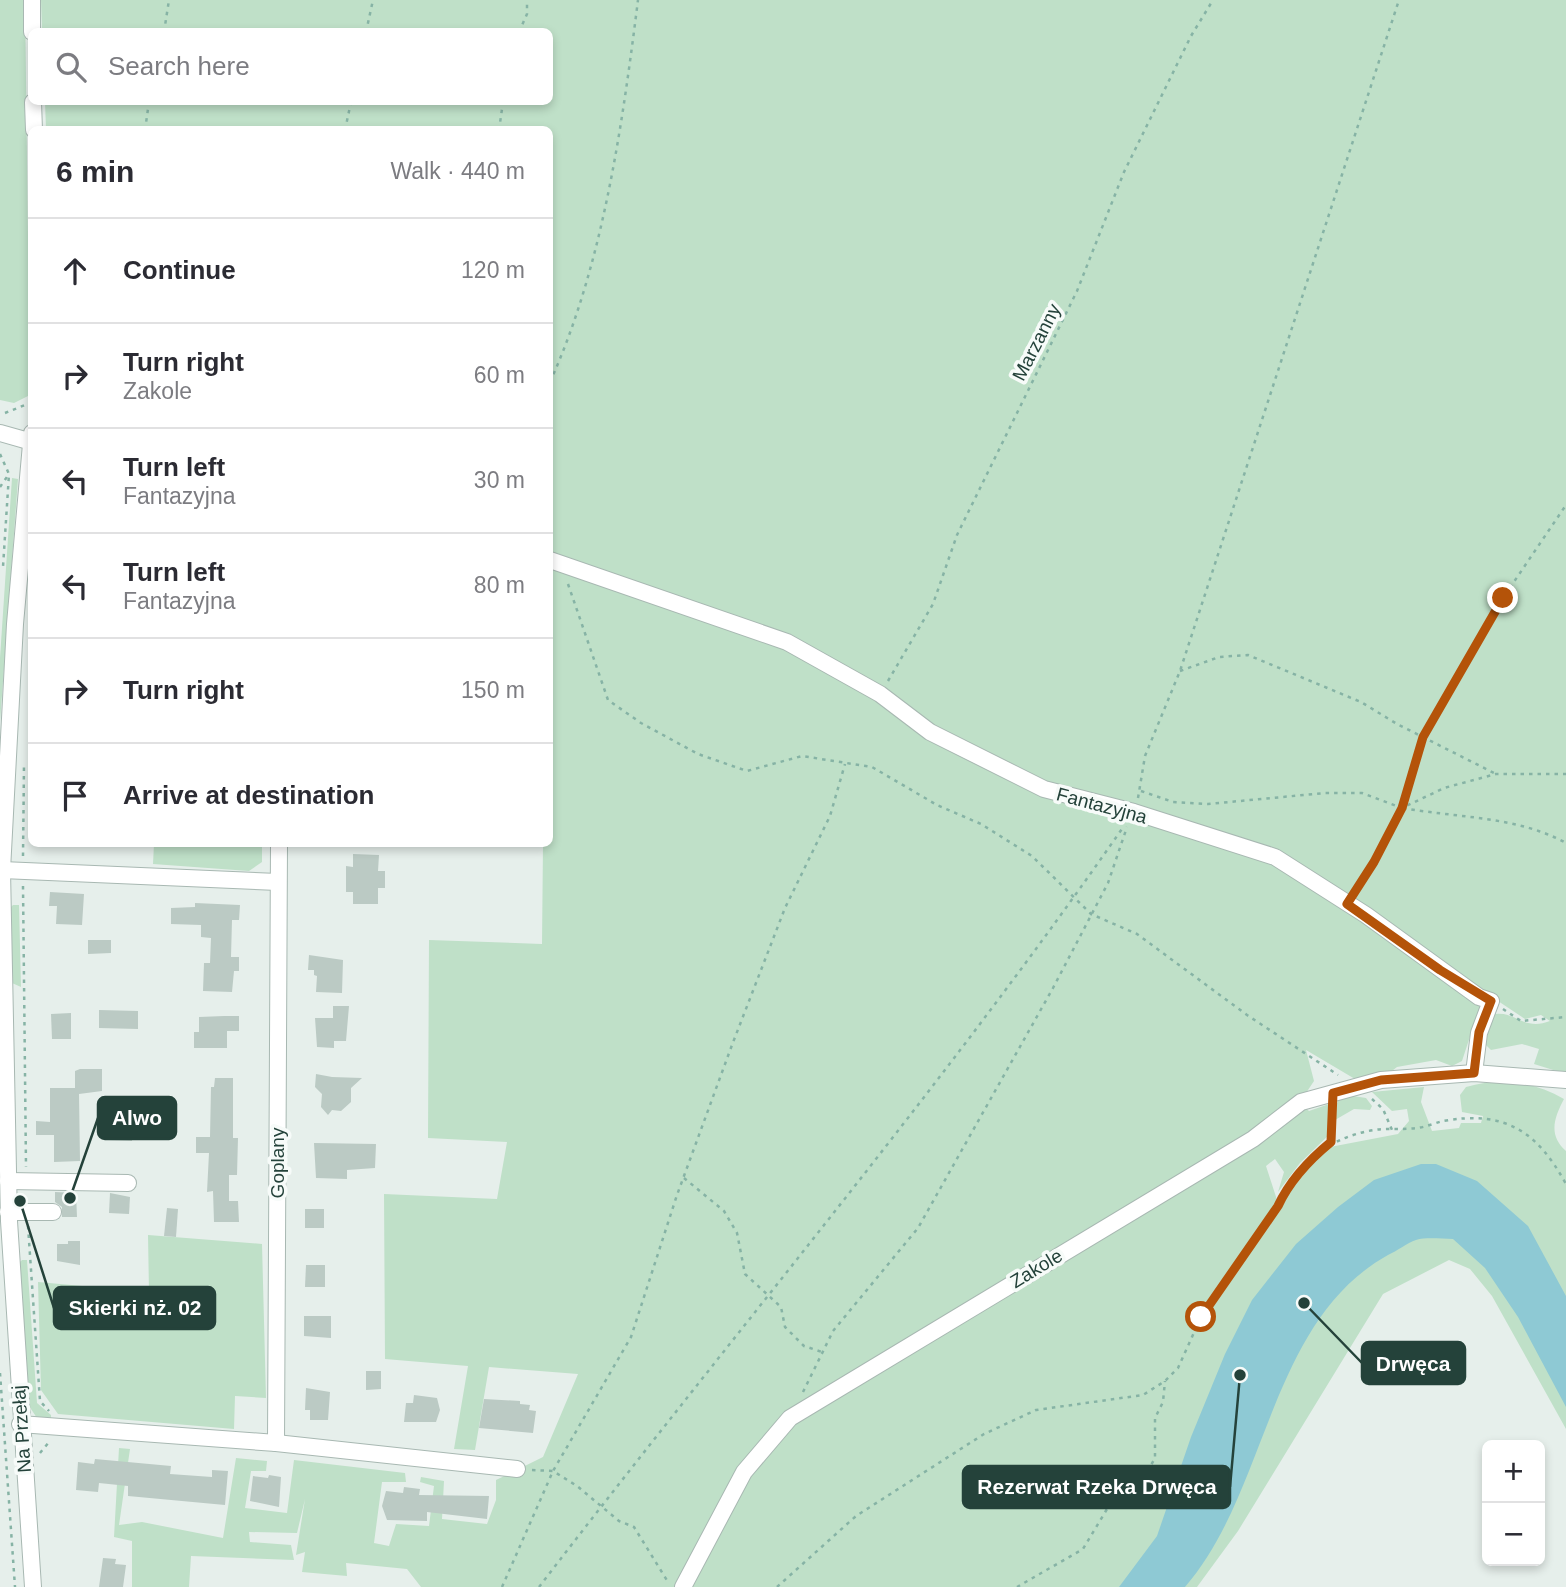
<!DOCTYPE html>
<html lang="en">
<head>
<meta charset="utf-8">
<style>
	body { margin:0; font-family:Helvetica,sans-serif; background:#f7f7f7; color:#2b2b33 }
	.controls { position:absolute; right:21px; bottom:21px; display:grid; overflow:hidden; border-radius:10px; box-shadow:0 4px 10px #0003 }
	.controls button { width:63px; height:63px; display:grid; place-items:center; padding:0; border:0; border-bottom:2px solid #e1e1e2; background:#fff; color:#2b2b33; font:35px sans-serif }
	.stop { position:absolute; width:21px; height:21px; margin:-16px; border:5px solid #b45309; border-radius:50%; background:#fff }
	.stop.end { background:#b45309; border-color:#fff; box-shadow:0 2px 7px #0008 }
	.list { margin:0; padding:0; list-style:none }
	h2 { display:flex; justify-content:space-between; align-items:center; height:91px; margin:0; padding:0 28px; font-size:30px }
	h2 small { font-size:23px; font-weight:400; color:#7c7c81 }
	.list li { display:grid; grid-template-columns:46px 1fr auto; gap:21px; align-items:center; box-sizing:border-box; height:105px; padding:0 28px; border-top:2px solid #e1e1e2 }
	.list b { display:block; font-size:26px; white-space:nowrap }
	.list p { margin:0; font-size:23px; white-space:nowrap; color:#7c7c81 }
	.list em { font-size:23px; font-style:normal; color:#7c7c81 }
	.icon { flex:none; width:38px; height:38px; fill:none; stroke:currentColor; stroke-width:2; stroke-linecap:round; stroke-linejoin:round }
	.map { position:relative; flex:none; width:1566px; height:1587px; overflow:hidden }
	.search { position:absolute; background:#fff; box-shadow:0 4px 10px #0003; left:28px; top:28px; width:525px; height:77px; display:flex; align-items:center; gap:18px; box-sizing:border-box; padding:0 24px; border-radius:10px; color:#7c7c81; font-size:26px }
	.panel { position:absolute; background:#fff; box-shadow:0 4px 10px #0003; left:28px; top:126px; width:525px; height:721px; border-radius:10px }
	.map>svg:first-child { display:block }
</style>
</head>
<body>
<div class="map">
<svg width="1566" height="1587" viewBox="0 0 1566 1587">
	<rect width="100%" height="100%" fill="#e6efeb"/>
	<g fill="#bfe0c8">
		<path d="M0,0H25L30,395L14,403L0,400Z"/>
		<path d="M41,0H1566V1074L1534,1064L1539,1049L1522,1044L1491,1050L1485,1044L1491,1015C1514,1008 1522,1032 1550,1021L1541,1015L1525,1019L1456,973L1480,1006L1462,1061L1452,1066L1436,1060L1397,1067L1388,1074L1355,1079L1306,1050L1314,1081L1300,1102L1309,1111L1329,1104L1332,1132L1300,1163L1278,1192L1284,1172L1275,1159L1266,1166L1277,1200L1283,1201L1305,1169L1330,1147L1398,1134L1409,1121L1407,1109L1392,1111L1372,1092L1424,1087L1421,1102L1432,1131L1459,1128L1461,1123H1481L1483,1116L1462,1112L1460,1095L1466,1087C1500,1077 1533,1081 1564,1099C1554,1118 1548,1135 1566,1151V1429L1492,1296L1470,1269L1449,1260L1383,1294L1238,1531L1197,1587H421L407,1569L346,1563L347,1576L302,1572L305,1552L296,1555L305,1499L297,1533L249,1532L250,1542L291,1545L294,1560L191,1556L189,1587H132V1541L114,1537L119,1448L130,1449L119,1525L142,1522L223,1538L236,1458L267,1461L266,1471H251L245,1508L287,1513L294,1460L405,1473L406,1482H382L374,1543L389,1546L396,1524L429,1526L434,1486L420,1482L421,1477L444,1481L442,1519L487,1524L496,1500V1480L543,1457L578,1374L489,1367L475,1450L454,1449L468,1366L385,1359L384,1194L497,1199L507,1142L428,1138L429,940L542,944L543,844H550V130L46,129L45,102H550V32L42,31Z"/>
		<path d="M12,478L18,479L0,722V658Z"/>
		<path d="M154,844H262V862L249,871L153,864Z"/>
		<path d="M13,905H19L21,987L12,983L10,908Z"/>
		<path d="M1353,1096L1366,1098L1372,1106L1370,1110L1354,1109L1335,1120L1334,1110L1339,1099Z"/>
		<path d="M148,1235L262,1244L266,1398L235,1396L234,1429L58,1414L41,1390L38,1282L149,1292Z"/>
		<path d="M22,1260H27L37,1403L51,1415V1419L37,1418L29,1406L19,1263Z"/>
	</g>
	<path fill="#8ec9d4" d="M1421,1164H1436L1477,1181L1528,1226L1566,1296V1407L1518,1317L1485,1268L1453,1239C1442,1239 1426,1237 1416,1240C1407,1243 1397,1251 1388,1255C1268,1322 1269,1490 1185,1587H1119L1157,1536L1191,1437L1225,1354L1252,1300L1296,1244L1338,1207L1374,1180Z"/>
	<g fill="#bbcac4">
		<path d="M353,854L379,855L378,871H385V888H378V904H353V892H346V866L353,867Z"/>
		<path d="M50,892L84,894L82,925L56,924L57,906H49Z"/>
		<path d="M195,903L240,905L239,920H232L231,957H239V971H234L232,992L203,991L204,963H210L211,938L201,937V925L171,924V908L195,907Z"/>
		<path d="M88,940H111V953L88,954Z"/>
		<path d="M309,955L343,960L342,993L316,992L317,976L314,975V970H308Z"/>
		<path d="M333,1006H349L346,1041H334V1048L317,1047L315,1018H333Z"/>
		<path d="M99,1010L138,1011V1029L99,1028Z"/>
		<path d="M71,1013V1039H52L51,1014Z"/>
		<path d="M224,1016H239V1031H227V1048H194V1032H199V1017Z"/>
		<path d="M80,1069H102V1091L79,1094L80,1161L54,1162V1135H36V1121L50,1122V1088H75V1071Z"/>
		<path d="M316,1074L332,1077L362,1078L351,1088V1102L341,1111L332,1110L328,1115L321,1107L322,1094L315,1087Z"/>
		<path d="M215,1078H233V1138H238L237,1175H229V1201H238L239,1222H214L213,1191L207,1192L209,1153H196V1137H210L211,1087H214Z"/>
		<path d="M108,1124L133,1126L132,1141L108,1140Z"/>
		<path d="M314,1143L376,1144L375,1168L347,1170V1179L316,1178Z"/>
		<path d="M55,1192L76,1193L77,1217H62V1207L55,1202Z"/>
		<path d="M110,1193L130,1197L129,1214L109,1213Z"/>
		<path d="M167,1208L178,1209L176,1237L164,1236Z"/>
		<rect x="305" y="1209" width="19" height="19"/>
		<path d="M68,1241H80V1265L57,1261V1244H68Z"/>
		<path d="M306,1265H325V1287H305Z"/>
		<path d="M304,1316H331V1338L304,1336Z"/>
		<path d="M366,1371H381V1389L366,1390Z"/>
		<path d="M306,1388L330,1392L328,1420H310V1410H305Z"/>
		<path d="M414,1395L437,1398L440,1410L436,1422H404L406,1403H413Z"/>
		<path d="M484,1399L520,1401V1404L530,1405L529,1410L536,1411L533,1433L479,1428Z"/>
		<path d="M95,1459L171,1466L170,1474L212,1477V1470L228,1471L225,1505L128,1496V1486L99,1483L98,1492L76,1490L78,1462L94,1464Z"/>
		<path d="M269,1475L281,1477L279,1507L250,1501L253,1476L268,1478Z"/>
		<path d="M404,1487L420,1489L419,1495L489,1496L487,1519L427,1512V1521L387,1520L382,1506L386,1491L403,1493Z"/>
		<path d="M103,1558L116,1559L115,1564L126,1565L123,1587H99Z"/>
	</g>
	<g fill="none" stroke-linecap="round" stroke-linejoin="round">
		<defs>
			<g id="minor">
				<path d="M32,0V32"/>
				<path d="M33,102L34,130"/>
				<path d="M0,433L32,442"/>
				<path d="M32,433L15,624L2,870L9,1221L33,1587"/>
				<path d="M550,560L787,642L880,694L930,732L1044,789L1134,812L1275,857L1366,915L1479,997L1491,1001L1479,1033L1474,1073"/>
				<path d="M2,870L278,882"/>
				<path d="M8,1181L128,1183"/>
				<path d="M8,1212H53"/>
				<path d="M20,1424L276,1443L517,1469"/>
				<path d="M276,1443L279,844"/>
				<path d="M683,1587L744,1472L790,1418L1253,1139L1301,1102L1381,1080L1474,1073L1566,1080"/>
			</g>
		</defs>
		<use href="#minor" stroke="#a8b8b2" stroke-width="18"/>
		<g stroke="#86b3a5" stroke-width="2.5" stroke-dasharray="3.5 5" stroke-linecap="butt">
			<path d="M164,32L169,0"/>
			<path d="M366,32L373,0"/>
			<path d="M519,32L527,14V0"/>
			<path d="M145,130L149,102"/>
			<path d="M345,130L351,102"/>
			<path d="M499,130L503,102"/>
			<path d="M550,382C603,265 622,127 638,0"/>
			<path d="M5,413L30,403"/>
			<path d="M0,454L9,474L3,567"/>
			<path d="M0,487L9,474"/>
			<path d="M568,584L608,700L641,723L698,754L747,771L802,756L872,767L937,805L981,824L1032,856L1091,914L1137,934L1247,1015L1338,1075"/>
			<path d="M1180,671L1219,657L1248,655L1361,702L1397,724L1496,774"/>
			<path d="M888,681L933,604L957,535L1077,291L1124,172L1191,36L1213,0"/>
			<path d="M1141,791L1173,802L1208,804L1325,793H1362L1402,808L1444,788L1496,774H1566"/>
			<path d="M1138,798L1145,756L1180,671L1399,0"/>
			<path d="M1403,808C1458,818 1517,816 1566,843"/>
			<path d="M23,856L24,765"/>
			<path d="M23,886L26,1167"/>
			<path d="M1356,889L1374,862L1402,808L1423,737L1503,598L1566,505"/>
			<path d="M1503,1009L1521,1021L1566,1017"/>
			<path d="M1372,1099L1383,1109L1392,1130"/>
			<path d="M1331,1141L1332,1111"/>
			<path d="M684,1178L724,1211L737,1233L745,1274L781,1307L785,1327L804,1346L822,1352"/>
			<path d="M28,1226L40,1401L49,1411"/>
			<path d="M0,1373L15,1587"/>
			<path d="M803,1392L833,1331L918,1228L1053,988L1108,883L1127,827"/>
			<path d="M40,1453L49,1442"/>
			<path d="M532,1470L553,1471L577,1486L619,1521L634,1527L668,1582"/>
			<path d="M502,1587L553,1471L631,1337L677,1195L732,1045L785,908L830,816L845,764"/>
			<path d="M539,1587C734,1333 941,1089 1124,826"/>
			<path d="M777,1587L856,1516L984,1434L1036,1410L1143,1395L1165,1381L1178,1368L1201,1317L1278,1206C1296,1165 1329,1137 1374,1130C1388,1128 1403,1130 1417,1128C1426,1127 1435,1123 1443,1121C1505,1110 1537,1131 1566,1184"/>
			<path d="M1017,1587L1083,1549L1107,1509L1142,1481L1155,1458V1418L1163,1402L1165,1381"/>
		</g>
		<use href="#minor" stroke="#fff" stroke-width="16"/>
	</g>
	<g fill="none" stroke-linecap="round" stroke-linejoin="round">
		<path stroke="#b45309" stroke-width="9" d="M1201,1317L1278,1206C1290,1180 1309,1160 1331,1142L1333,1093L1381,1080L1474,1073L1479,1032L1491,1001L1440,970L1347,904L1374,862L1402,808L1423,737L1503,598"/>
	</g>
	<g text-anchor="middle" stroke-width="7" stroke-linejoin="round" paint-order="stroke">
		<g font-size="19" fill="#24423a" stroke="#f7fbf9">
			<text transform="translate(1036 342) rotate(-63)" y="7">Marzanny</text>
			<text transform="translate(1102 805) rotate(15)" y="7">Fantazyjna</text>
			<text transform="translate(277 1163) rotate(-90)" y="7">Goplany</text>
			<text transform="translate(1036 1268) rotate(-31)" y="7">Zakole</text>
			<text transform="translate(21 1429) rotate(-94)" y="7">Na Przełaj</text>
		</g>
	</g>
	<path fill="none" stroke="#24423a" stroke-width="2.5" d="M70 1198L98 1118M20 1201L54 1308M1304 1303L1362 1363M1240 1375L1230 1487"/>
	<g fill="#24423a" stroke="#f7fbf9" stroke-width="2.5">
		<circle cx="70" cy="1198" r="7"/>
		<circle cx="20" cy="1201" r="7"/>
		<circle cx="1304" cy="1303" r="7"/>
		<circle cx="1240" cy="1375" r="7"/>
	</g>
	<g fill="#24423a" stroke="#24423a" stroke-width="2.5">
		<rect x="98" y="1097" width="78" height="42" rx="7"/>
		<rect x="54" y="1287" width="161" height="42" rx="7"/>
		<rect x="1362" y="1342" width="103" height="42" rx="7"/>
		<rect x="963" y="1466" width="267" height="42" rx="7"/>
	</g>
	<g font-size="21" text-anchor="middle" font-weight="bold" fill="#fff">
		<text x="137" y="1125">Alwo</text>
		<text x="135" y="1315">Skierki nż. 02</text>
		<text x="1413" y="1371">Drwęca</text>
		<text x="1097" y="1494">Rezerwat Rzeka Drwęca</text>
	</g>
</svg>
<div class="controls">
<button>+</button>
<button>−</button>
</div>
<div class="stop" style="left:1201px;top:1317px"></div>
<div class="stop end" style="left:1503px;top:598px"></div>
<div class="search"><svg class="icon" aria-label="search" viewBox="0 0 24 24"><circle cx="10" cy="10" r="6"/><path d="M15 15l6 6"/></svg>Search here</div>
<section class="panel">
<h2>6 min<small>Walk · 440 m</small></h2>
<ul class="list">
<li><svg class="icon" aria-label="ahead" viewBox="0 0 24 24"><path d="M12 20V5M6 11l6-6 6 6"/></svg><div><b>Continue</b></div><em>120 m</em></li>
<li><svg class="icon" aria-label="right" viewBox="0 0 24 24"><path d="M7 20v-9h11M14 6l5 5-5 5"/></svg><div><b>Turn right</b><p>Zakole</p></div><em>60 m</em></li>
<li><svg class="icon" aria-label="left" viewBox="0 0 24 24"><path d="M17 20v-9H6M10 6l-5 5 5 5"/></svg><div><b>Turn left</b><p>Fantazyjna</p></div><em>30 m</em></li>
<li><svg class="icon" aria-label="left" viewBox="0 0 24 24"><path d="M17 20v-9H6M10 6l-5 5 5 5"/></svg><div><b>Turn left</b><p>Fantazyjna</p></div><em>80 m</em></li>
<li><svg class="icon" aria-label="right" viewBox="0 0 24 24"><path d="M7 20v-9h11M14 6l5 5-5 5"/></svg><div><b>Turn right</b></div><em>150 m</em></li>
<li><svg class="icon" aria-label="arrive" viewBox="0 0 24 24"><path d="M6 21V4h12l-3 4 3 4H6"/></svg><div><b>Arrive at destination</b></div></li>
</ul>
</section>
</div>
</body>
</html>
